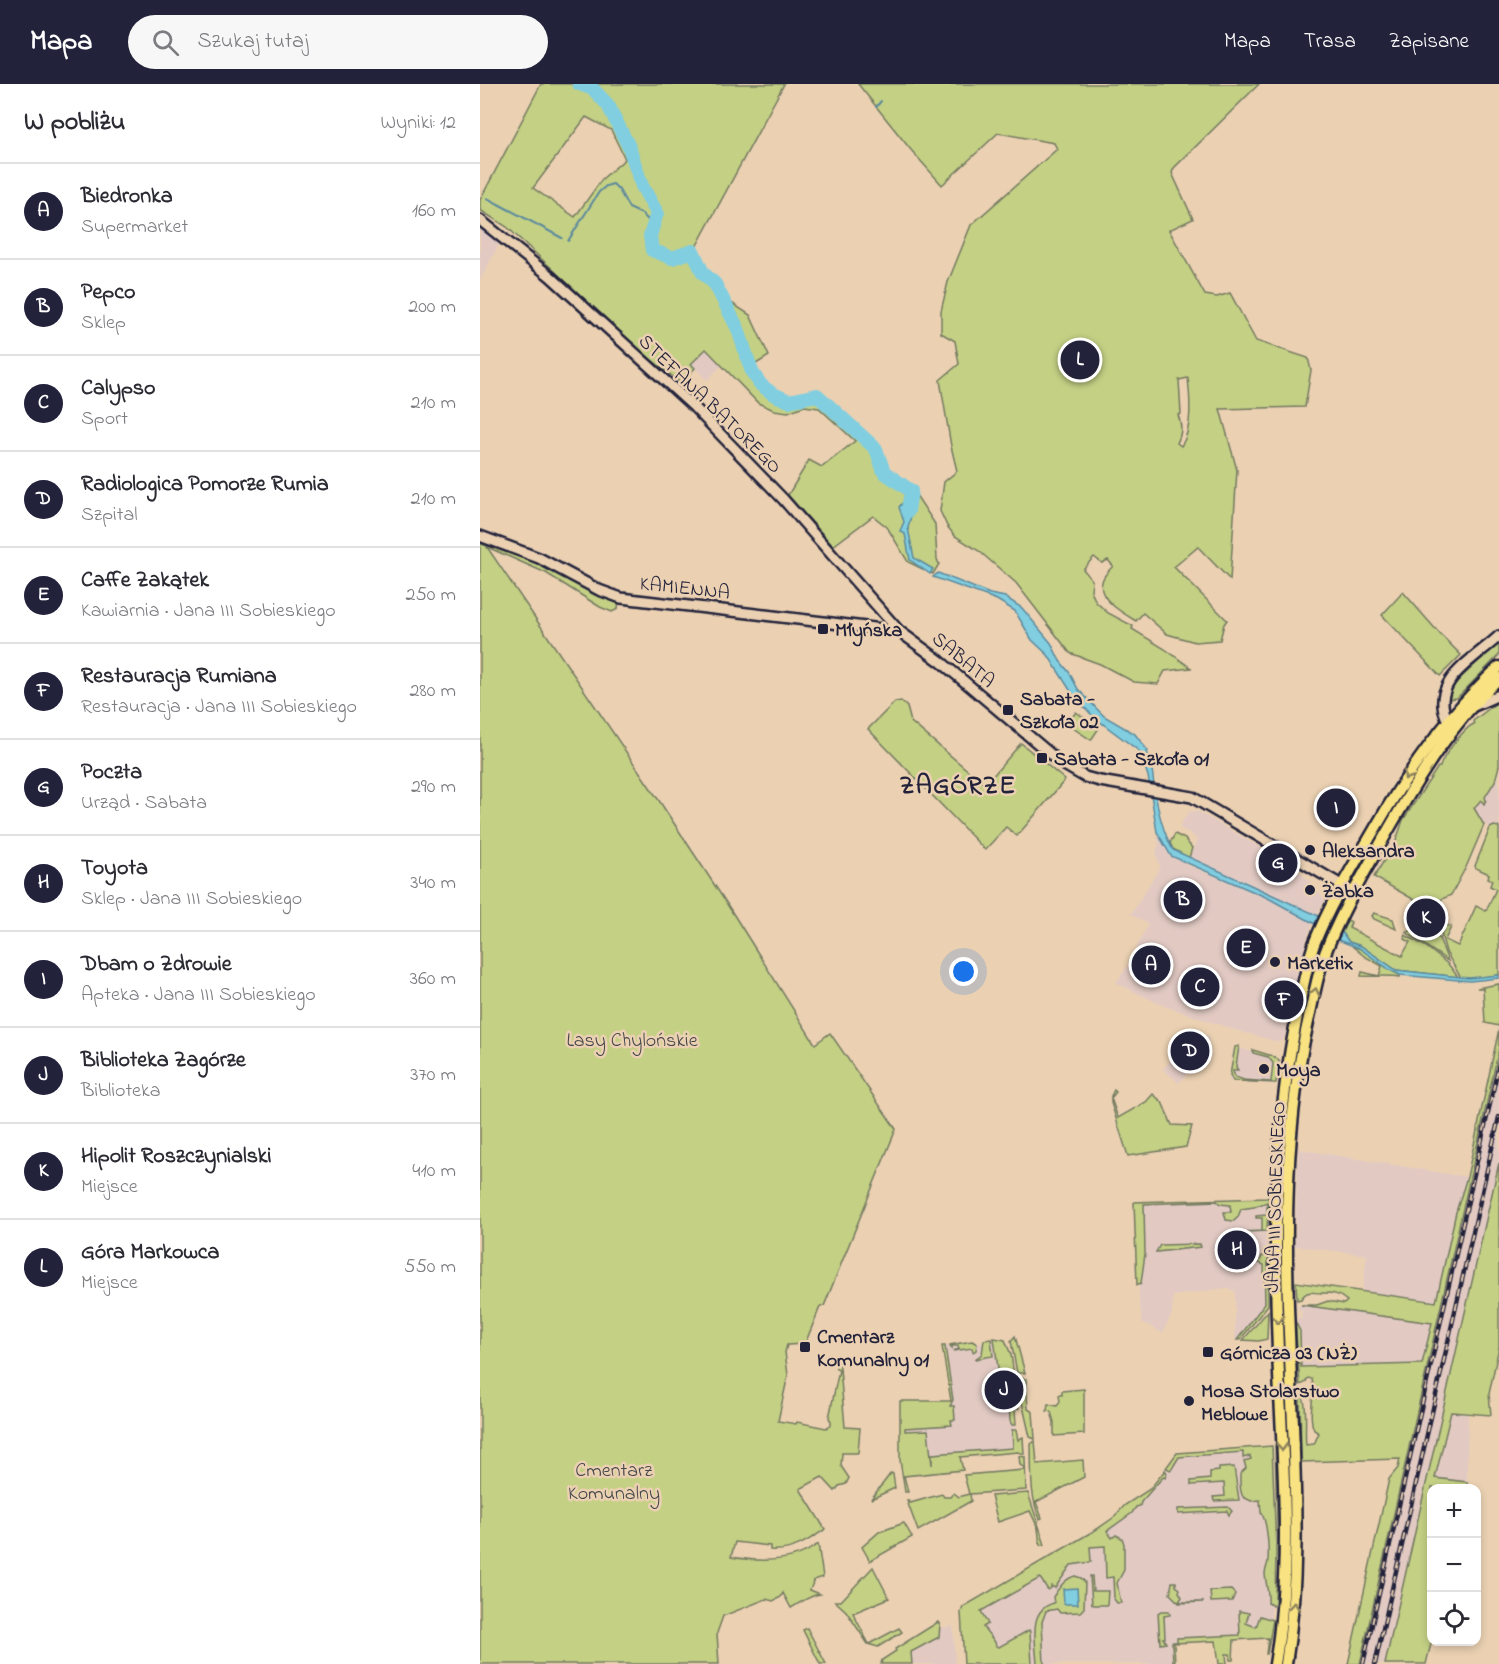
<!DOCTYPE html>
<html lang="pl">
<head>
<meta charset="utf-8">
<style>
	body { margin:0; font-family:"Indie Flower",sans-serif; background:#f7f7f7; color:#2b2b33 }
	.controls { position:absolute; right:18px; bottom:18px; display:grid; overflow:hidden; border-radius:12px; box-shadow:0 3px 9px #0003 }
	.controls button { width:54px; height:54px; display:grid; place-items:center; padding:0; border:0; border-bottom:2px solid #e1e1e2; background:#fff; color:#2b2b33; font:30px sans-serif }
	.you { position:absolute; left:484px; top:888px; width:21px; height:21px; margin:-15px; border:4px solid #fff; border-radius:50%; background:#1a73e8; box-shadow:0 0 0 9px #1a73e833 }
	.badge { display:grid; place-items:center; width:39px; height:39px; border-radius:50%; background:#22223b; color:#fff; font-size:20px; font-weight:700 }
	.pin { position:absolute; translate:-50% -50%; border:3px solid #fff; box-shadow:0 2px 6px #0006 }
	.list { margin:0; padding:0; list-style:none }
	h2 { display:flex; justify-content:space-between; align-items:center; height:78px; margin:0; padding:0 24px; font-size:26px }
	h2 small { font-size:20px; font-weight:400; color:#7c7c81 }
	.list li { display:grid; grid-template-columns:39px 1fr auto; gap:18px; align-items:center; box-sizing:border-box; height:96px; padding:0 24px; border-top:2px solid #e1e1e2 }
	.list b { display:block; font-size:22px; white-space:nowrap }
	.list p { margin:0; font-size:20px; white-space:nowrap; color:#7c7c81 }
	.list em { font-size:20px; font-style:normal; color:#7c7c81 }
	.icon { flex:none; width:33px; height:33px; fill:none; stroke:currentColor; stroke-width:2; stroke-linecap:round; stroke-linejoin:round }
	.map { position:relative; flex:none; width:1019px; height:1580px; overflow:hidden }
	header { display:flex; align-items:center; gap:36px; box-sizing:border-box; height:84px; padding:0 30px; background:#22223b; color:#fff }
	header strong { font-size:28px }
	nav { display:flex; gap:33px; margin-inline-start:auto; font-size:21px }
	.search { width:420px; height:54px; background:#f7f7f7; display:flex; align-items:center; gap:15px; box-sizing:border-box; padding:0 21px; border-radius:33px; color:#7c7c81; font-size:22px }
	main { display:flex }
	aside { flex:1; background:#fff }
	.map>svg:first-child { display:block }
</style>
</head>
<body>
<header>
<strong>Mapa</strong>
<div class="search"><svg class="icon" aria-label="search" viewBox="0 0 24 24"><circle cx="10" cy="10" r="6"/><path d="M15 15l6 6"/></svg>Szukaj tutaj</div>
<nav><a>Mapa</a><a>Trasa</a><a>Zapisane</a></nav>
</header>
<main>
<aside>
<h2>W pobliżu<small>Wyniki: 12</small></h2>
<ul class="list">
<li><span class="badge">A</span><div><b>Biedronka</b><p>Supermarket</p></div><em>160 m</em></li>
<li><span class="badge">B</span><div><b>Pepco</b><p>Sklep</p></div><em>200 m</em></li>
<li><span class="badge">C</span><div><b>Calypso</b><p>Sport</p></div><em>210 m</em></li>
<li><span class="badge">D</span><div><b>Radiologica Pomorze Rumia</b><p>Szpital</p></div><em>210 m</em></li>
<li><span class="badge">E</span><div><b>Caffe Zakątek</b><p>Kawiarnia · Jana III Sobieskiego</p></div><em>250 m</em></li>
<li><span class="badge">F</span><div><b>Restauracja Rumiana</b><p>Restauracja · Jana III Sobieskiego</p></div><em>280 m</em></li>
<li><span class="badge">G</span><div><b>Poczta</b><p>Urząd · Sabata</p></div><em>290 m</em></li>
<li><span class="badge">H</span><div><b>Toyota</b><p>Sklep · Jana III Sobieskiego</p></div><em>340 m</em></li>
<li><span class="badge">I</span><div><b>Dbam o Zdrowie</b><p>Apteka · Jana III Sobieskiego</p></div><em>360 m</em></li>
<li><span class="badge">J</span><div><b>Biblioteka Zagórze</b><p>Biblioteka</p></div><em>370 m</em></li>
<li><span class="badge">K</span><div><b>Hipolit Roszczynialski</b><p>Miejsce</p></div><em>410 m</em></li>
<li><span class="badge">L</span><div><b>Góra Markowca</b><p>Miejsce</p></div><em>550 m</em></li>
</ul>
</aside>
<div class="map">
<svg width="1019" height="1580" viewBox="0 0 1019 1580">
	<rect width="100%" height="100%" fill="#ebd1b2"/>
	<filter id="ink" filterUnits="userSpaceOnUse"><feTurbulence type="fractalNoise" baseFrequency=".0167" numOctaves="2"/><feDisplacementMap in="SourceGraphic" scale="12" xChannelSelector="R" yChannelSelector="G"/><feConvolveMatrix kernelMatrix="1 2 1 2 8 2 1 2 1" color-interpolation-filters="sRGB"/></filter>
	<g filter="url(#ink)">
		<g fill="#e2cac3">
			<path d="M0,143L20,158L0,197Z"/>
			<path d="M226,265L243,280L227,296L211,280Z"/>
			<path d="M1019,678V749L988,730Z"/>
			<path d="M717,727L792,770L822,790L845,816L837,831L709,774L717,756L710,749L701,745L700,741L709,728Z"/>
			<path d="M679,751L690,771L706,780L788,814L833,839L827,854L804,955L798,958L755,946L684,922L636,899L650,878L668,840L651,830L680,783L676,769L679,759L677,752Z"/>
			<path d="M704,943L729,953L723,977L720,981H715L699,999L683,985L694,973Z"/>
			<path d="M1019,945V1079L905,1580H868L909,1395L918,1384L942,1280L821,1283L820,1247L816,1236L821,1233L822,1227L816,1223L821,1221L951,1238L956,1218L882,1207L887,1171L815,1162L818,1065L987,1093Z"/>
			<path d="M755,963L791,973L797,981L795,1000L749,997Z"/>
			<path d="M788,1114L786,1219L759,1256H755V1207L745,1204L693,1212L692,1229L683,1249L662,1238L659,1214L656,1118Z"/>
			<path d="M517,1254L520,1256L535,1329L538,1368L480,1373L483,1386L424,1392L420,1317H471L462,1262L492,1257L497,1260L502,1259L504,1256Z"/>
			<path d="M971,1328L988,1330L987,1398L955,1394Z"/>
			<path d="M792,1362L795,1463L793,1513L788,1554L694,1559L695,1580H485L483,1527L598,1462L659,1416L677,1397L697,1369Z"/>
			<path d="M473,1542L475,1580H423L420,1565L460,1544Z"/>
		</g>
		<g fill="#c4d084" stroke="#737960" stroke-width="1.5" fill-rule="evenodd">
			<path d="M61,0H304L215,165L247,216L270,231L289,272L276,280C278,318 310,316 339,314L396,360L413,400L436,411L455,440L457,475L459,480L453,490L428,478L407,443L393,432L353,462L308,411L329,376L342,383L375,357L339,324L324,322L308,328L294,326L278,319L226,265L211,280L215,284L201,299L164,270L27,143L0,126V116ZM106,33L131,46L145,75L122,95L95,133L53,104Z"/>
			<path d="M378,0H779L694,84L692,89L713,135L689,146L725,211L737,213L750,209L776,257L828,274L831,286L825,323L740,325L757,386L750,496L718,463L694,483L747,536L744,540L740,556L715,558L687,550L663,529L656,537C644,530 617,515 622,498C623,492 629,486 633,482L628,476L622,479L614,473L603,485L612,496L611,507L616,518L628,529L653,542L652,545L685,565L711,584L685,587L678,600L654,598L620,580L590,569L536,499L499,467L475,452L467,442L460,427L464,398L477,387L471,362L460,296L479,280L475,257L461,249V227L468,198L491,141L577,65L574,59L518,49L462,101L431,66ZM708,294C710,313 713,346 701,362L697,359C702,349 702,342 698,331L701,330L699,296Z"/>
			<path d="M0,460L21,465L78,488L139,517L138,525L132,528L120,523L66,489L7,463L180,718L247,820L335,960L350,949L416,1045L344,1222L340,1223L325,1260L307,1261L305,1268L308,1291L298,1337L316,1340L317,1338L346,1344L351,1341V1337L349,1334L359,1286L356,1285L355,1277L359,1273L365,1343L380,1344L378,1369H362L361,1382L369,1394L366,1400L359,1402L355,1407L342,1393L320,1405L345,1445L344,1446C327,1457 312,1468 290,1466V1462L255,1458L251,1473C279,1478 314,1479 338,1460L343,1493L334,1496L330,1506L340,1510C328,1512 322,1518 311,1524L303,1509L301,1513L293,1517L286,1515L243,1532L237,1549L239,1580H0Z"/>
			<path d="M923,508L959,549L981,571L960,592L902,531Z"/>
			<path d="M1019,558V571L977,614L966,615L969,605Z"/>
			<path d="M421,617L427,623L431,638L505,701L541,659L585,696L537,752L526,743L505,766L388,645L415,618Z"/>
			<path d="M1019,617V682L1015,697L1005,713L1006,716L1004,720L1001,716L994,724L1004,741L987,781L971,811L962,815L953,830L955,839L950,841L933,834H939L940,819L894,793L916,757L923,736L958,683H960C962,673 985,643 994,640L993,637Z"/>
			<path d="M596,628L619,644L611,656L587,640Z"/>
			<path d="M1014,742L1019,743V891L994,894H981L966,868L961,850L965,841L971,843L965,856L978,862L996,822L1006,827L1016,805L1010,802L1012,796L1008,794L1009,790L996,784L995,782L1010,744Z"/>
			<path d="M695,750L705,755L712,764L709,774L693,765L690,759Z"/>
			<path d="M894,829L913,835L916,845L894,835L892,832Z"/>
			<path d="M868,836L871,838L869,844L922,872L930,858L925,855V851L945,862L969,881L978,893L916,886L881,862L869,858L862,848Z"/>
			<path d="M939,845L959,854L968,877L926,848Z"/>
			<path d="M872,862C891,866 902,884 920,891V893C906,891 894,893 881,892L882,888L899,892L902,882L884,872Z"/>
			<path d="M1019,900V942L1005,939L1003,904H997Z"/>
			<path d="M1019,945V965L880,1580H868L909,1395L918,1384L920,1375L821,1378L820,1308C829,1317 824,1347 826,1361L834,1360L839,1349L834,1346C827,1330 836,1312 832,1295L828,1294L825,1299L820,1301L815,1237L820,1247L821,1283L942,1280L952,1239L821,1221H837L848,1217L864,1220L867,1217C860,1210 853,1209 844,1209C833,1210 828,1204 821,1215L817,1216L816,1198L956,1218L976,1128L987,1093Z"/>
			<path d="M759,962L756,983L758,986L753,987L755,993L764,996L791,998L793,979L788,973L773,969V966L792,972L799,976L796,999L753,997L750,991L755,963Z"/>
			<path d="M634,1006L636,1008L631,1014L638,1034L666,1018L673,1010L682,1018L692,1041L712,1042L706,1063L648,1072L631,1019V1012Z"/>
			<path d="M1019,1079V1263L1009,1310L1011,1331L971,1328L955,1394L987,1398V1404H952V1556L946,1580H905Z"/>
			<path d="M789,1110L787,1147L767,1148V1158H765L762,1155V1148L782,1147V1134H776V1132L787,1131V1118L774,1123L761,1125L758,1133L754,1137L746,1136L744,1128H751L750,1121L740,1120L737,1117L664,1120L665,1170L661,1199L657,1201L654,1118L787,1114Z"/>
			<path d="M720,1160L721,1163L676,1168L680,1161Z"/>
			<path d="M782,1172L788,1173V1221L760,1256H757L785,1219L784,1181L779,1179Z"/>
			<path d="M788,1227L787,1255L779,1257L763,1256Z"/>
			<path d="M535,1252L545,1289H537L531,1257Z"/>
			<path d="M514,1254L525,1256L531,1271L539,1324L535,1326L536,1341H532L530,1337L528,1300H520Z"/>
			<path d="M511,1255L513,1272L495,1275L502,1270L504,1256Z"/>
			<path d="M492,1257L497,1260L496,1266L493,1268L492,1264L473,1267L479,1265L478,1262H472V1265L470,1263V1261Z"/>
			<path d="M462,1262H465L473,1316L470,1322H474L475,1336H471L472,1341L425,1344V1347L448,1346L452,1381V1370L533,1364L532,1346H536L538,1356L543,1353L544,1370L538,1368L480,1373L483,1386L424,1392L428,1408H425L420,1376V1317H471Z"/>
			<path d="M542,1294L546,1295L548,1325L553,1328L555,1355L550,1353L540,1309L545,1308L544,1296L539,1295Z"/>
			<path d="M604,1305V1350L574,1352V1338L571,1328L567,1327L568,1320L577,1322L580,1318L579,1311H582V1307Z"/>
			<path d="M555,1357L557,1380L603,1376L604,1393L556,1418L562,1434L560,1435C549,1411 552,1386 551,1360Z"/>
			<path d="M795,1361H797L801,1453L799,1513H797L798,1477Z"/>
			<path d="M792,1362L796,1466L795,1520L793,1522L788,1519C789,1508 786,1501 785,1490C785,1486 788,1480 788,1476C789,1465 787,1435 781,1429L780,1416L771,1417L763,1413C759,1406 760,1398 760,1390L766,1384L764,1377L771,1375L770,1372L763,1374V1368L699,1373L691,1386L686,1384L697,1369Z"/>
			<path d="M539,1372L545,1373V1375L546,1406L490,1410L491,1417L438,1447L427,1417H429L430,1419L462,1410L464,1413H470L474,1409L479,1413L489,1410L484,1391L544,1386V1383L540,1381Z"/>
			<path d="M754,1383L759,1416L734,1417L733,1413L745,1412L744,1399L711,1401V1397L730,1395V1388L739,1387V1384Z"/>
			<path d="M685,1386L687,1389L685,1394L683,1393L661,1418L660,1422L656,1423L652,1429L627,1447L632,1454L636,1451L642,1454L644,1460V1486L637,1499L641,1519H637L634,1515L633,1493L626,1494L625,1462L610,1463L611,1478L591,1481L575,1504L571,1502V1504L568,1506L560,1494L501,1527L508,1540L503,1543L515,1558L516,1562L519,1563L549,1546L550,1548L552,1580H484L481,1528L483,1523L617,1445L633,1434L645,1421L670,1405Z"/>
			<path d="M411,1389L413,1390L415,1404L391,1415Z"/>
			<path d="M548,1409L565,1461H560L558,1444L550,1427L518,1438L511,1412Z"/>
			<path d="M748,1423L752,1427L749,1431L747,1427L698,1430V1425Z"/>
			<path d="M424,1439L432,1453L390,1477L382,1463L399,1448Z"/>
			<path d="M393,1483L409,1514L373,1529L389,1560L419,1544L422,1548L398,1563L388,1560L366,1527L355,1517H361Z"/>
			<path d="M595,1492L601,1494L605,1498L604,1524L600,1528L580,1529L577,1525L566,1527L562,1538L564,1580H557C556,1558 547,1526 574,1519L573,1513C579,1504 584,1495 595,1492Z"/>
			<path d="M610,1492H612L613,1507H628L627,1521H614L612,1520Z"/>
			<path d="M692,1498H696V1502L700,1505L699,1508L702,1513L699,1518H724L699,1519L690,1510Z"/>
			<path d="M751,1506L755,1510L752,1517L731,1518L730,1507Z"/>
			<path d="M681,1527H689L690,1531L684,1532L685,1554H683L686,1559L680,1560L678,1529Z"/>
			<path d="M759,1527L769,1529L766,1539L776,1543L780,1532L793,1536L787,1570H786L788,1554L754,1556L753,1576H750V1570H746L747,1580H739L736,1557L694,1559L695,1580H693L692,1558H697V1554L760,1551Z"/>
			<path d="M458,1538L460,1540L459,1553L431,1568L432,1580H401L402,1576L416,1567L415,1565Z"/>
			<path d="M327,1544L346,1580H340L323,1546Z"/>
		</g>
		<g fill="#81cee0" stroke="#5b899e" stroke-width="1.5">
			<path d="M429,410L432,411L431,417L434,419L428,444L434,474L453,485L450,490L430,476L425,450L420,447L424,438L419,423L425,416H428Z"/>
			<path d="M458,489L510,510L525,513L542,524L571,559L580,577L589,588L598,605L617,625L624,632L655,650L668,667L667,668C673,680 672,689 674,701C677,724 682,746 693,766L839,832L835,840L788,814L691,772L677,748L668,692L659,667L615,634L595,614L568,571L552,556L535,527L517,516L453,493Z"/>
			<path d="M862,848L869,858L881,862L916,886L989,894L1019,891V894L990,897L920,891L910,886L879,864L858,856Z"/>
			<path d="M597,1504L598,1520H584L583,1505Z"/>
		</g>
		<g fill="none" stroke-linecap="round" stroke-linejoin="round">
			<g stroke="#5b899e" stroke-width="2">
				<path d="M396,23L401,17"/>
				<path d="M7,114L82,154"/>
				<path d="M88,157L119,108L126,102L133,100L139,106L149,124L162,130L173,141"/>
			</g>
			<path stroke="#81cee0" stroke-width="14" d="M99,0L113,5L128,21L149,63L162,102L177,129L170,152L172,166L192,174L213,167L223,189L235,200L258,245L272,288L281,301L293,310L309,317L337,311L396,365L404,388L431,407L428,427"/>
			<defs>
				<g id="secondary">
					<path d="M0,136L70,192L214,323L303,415L419,547L460,577L581,679L605,693L620,697L712,713L873,808"/>
					<path d="M0,452L59,474L119,506L141,514L419,547"/>
					<path d="M994,622L1019,611"/>
					<path d="M968,637C947,598 995,575 1019,552"/>
				</g>
				<g id="primary">
					<path d="M795,1580C813,1476 802,1371 798,1267C794,1159 794,1049 815,943C820,915 825,887 834,860C850,819 874,781 896,743C930,684 970,629 1019,583"/>
					<path d="M806,1580C819,1499 816,1421 813,1340C807,1206 798,1069 828,938C833,916 837,893 844,872C860,829 884,790 906,750C938,694 972,638 1019,594"/>
				</g>
			</defs>
			<use href="#secondary" stroke="#22223b" stroke-width="14"/>
			<use href="#primary" stroke="#22223b" stroke-width="15"/>
			<use href="#secondary" stroke="#ebd1b2" stroke-width="9"/>
			<use href="#primary" stroke="#f8e281" stroke-width="10"/>
			<defs>
				<g id="rail">
					<path d="M883,1580L1019,980"/>
					<path d="M895,1580L1019,1033"/>
				</g>
			</defs>
			<use href="#rail" stroke="#22223b" stroke-width="4.5"/>
			<use href="#rail" stroke="#ebd1b2" stroke-width="2" stroke-dasharray="7" stroke-linecap="butt"/>
		</g>
		<defs><path id="oneway-chevron" d="M-2-3.5L2.5 0L-2 3.5" fill="none" stroke-width="1.6" stroke-linecap="round" stroke-linejoin="round" transform="scale(1.5)"/></defs>
		<g stroke="#8d825e">
			<use href="#oneway-chevron" transform="translate(927 692) rotate(124)"/>
			<use href="#oneway-chevron" transform="translate(835 908) rotate(-77)"/>
			<use href="#oneway-chevron" transform="translate(798 1236) rotate(88)"/>
			<use href="#oneway-chevron" transform="translate(802 1363) rotate(88)"/>
			<use href="#oneway-chevron" transform="translate(814 1522) rotate(-85)"/>
		</g>
	</g>
	<g fill="#22223b" stroke="#ebd1b2" stroke-width="2">
		<rect x="337" y="539" width="12" height="12" rx="3"/>
		<rect x="522" y="620" width="12" height="12" rx="3"/>
		<rect x="556" y="668" width="12" height="12" rx="3"/>
		<circle cx="830" cy="766" r="6"/>
		<circle cx="830" cy="806" r="6"/>
		<circle cx="795" cy="878" r="6"/>
		<circle cx="784" cy="985" r="6"/>
		<rect x="319" y="1257" width="12" height="12" rx="3"/>
		<rect x="722" y="1262" width="12" height="12" rx="3"/>
		<circle cx="709" cy="1317" r="6"/>
	</g>
	<g text-anchor="middle" stroke-width="5" stroke-linejoin="round" paint-order="stroke">
		<g font-size="20" fill="#22223b" stroke="#ebd1b2">
			<text transform="translate(231 319) rotate(44)" y="7">STEFANA BATOREGO</text>
			<text transform="translate(205 503) rotate(6)" y="7">KAMIENNA</text>
			<text transform="translate(484 575) rotate(40)" y="7">SABATA</text>
			<text transform="translate(794 1113) rotate(-88)" y="7">JANA III SOBIESKIEGO</text>
		</g>
		<g font-size="20" font-weight="bold" fill="#22223b" stroke="#ebd1b2" text-anchor="start">
			<text x="355" y="552">Młyńska</text>
			<text x="540" y="621">Sabata -<tspan x="540" dy="23">Szkoła 02</tspan></text>
			<text x="574" y="681">Sabata - Szkoła 01</text>
			<text x="842" y="773">Aleksandra</text>
			<text x="842" y="813">Żabka</text>
			<text x="807" y="885">Marketix</text>
			<text x="796" y="992">Moya</text>
			<text x="337" y="1259">Cmentarz<tspan x="337" dy="23">Komunalny 01</tspan></text>
			<text x="740" y="1275">Górnicza 03 (NŻ)</text>
			<text x="721" y="1313">Mosa Stolarstwo<tspan x="721" dy="23">Meblowe</tspan></text>
		</g>
		<g font-size="20" fill="#42454a" stroke="#ebd1b2">
			<text x="152" y="962">Lasy Chylońskie</text>
			<text x="134" y="1392">Cmentarz<tspan x="134" dy="23">Komunalny</tspan></text>
		</g>
		<g font-size="26" font-weight="bold" letter-spacing="1.5" fill="#22223b" stroke="#ebd1b2">
			<text x="478" y="709">ZAGÓRZE</text>
		</g>
	</g>
</svg>
<div class="controls">
<button>+</button>
<button>−</button>
<button><svg class="icon" aria-label="locate" viewBox="0 0 24 24"><circle cx="12" cy="12" r="6"/><path d="M12 2v4M12 18v4M2 12h4M18 12h4"/></svg></button>
</div>
<div class="you"></div>
<div class="pin badge" style="left:671px;top:881px">A</div>
<div class="pin badge" style="left:703px;top:816px">B</div>
<div class="pin badge" style="left:720px;top:903px">C</div>
<div class="pin badge" style="left:710px;top:967px">D</div>
<div class="pin badge" style="left:766px;top:864px">E</div>
<div class="pin badge" style="left:804px;top:916px">F</div>
<div class="pin badge" style="left:798px;top:779px">G</div>
<div class="pin badge" style="left:757px;top:1166px">H</div>
<div class="pin badge" style="left:856px;top:724px">I</div>
<div class="pin badge" style="left:524px;top:1306px">J</div>
<div class="pin badge" style="left:946px;top:834px">K</div>
<div class="pin badge" style="left:600px;top:276px">L</div>
</div>
</main>
</body>
</html>
